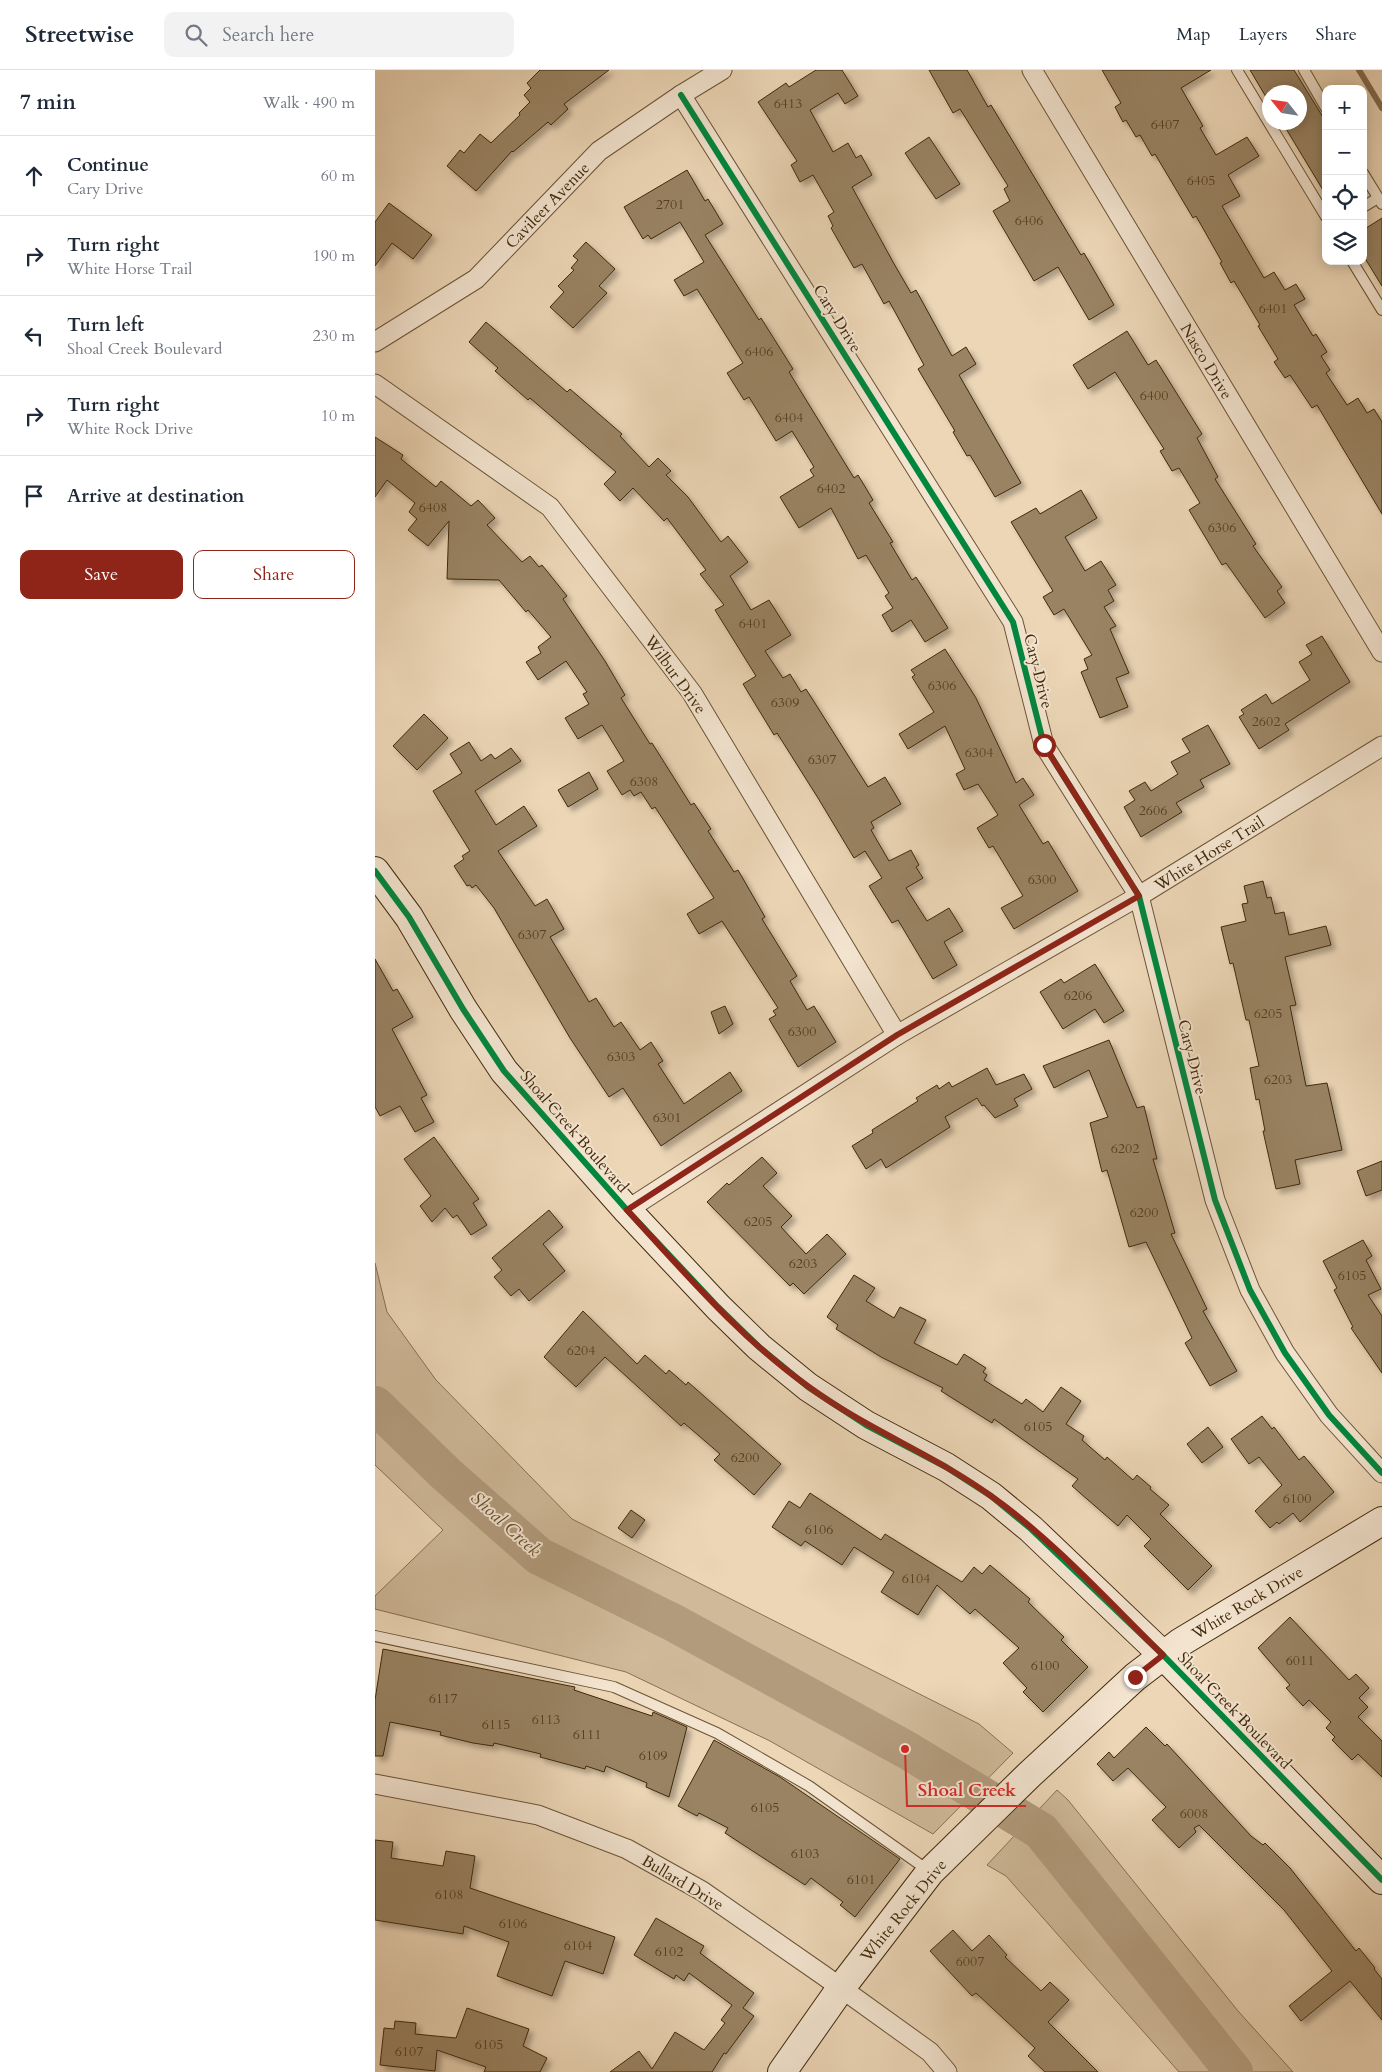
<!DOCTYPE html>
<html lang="en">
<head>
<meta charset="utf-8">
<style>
	body { margin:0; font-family:Cardo,serif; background:#f2f2f3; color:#1f2937 }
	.controls { position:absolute; right:15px; top:15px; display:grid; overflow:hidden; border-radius:10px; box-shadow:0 2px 12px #0003 }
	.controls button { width:45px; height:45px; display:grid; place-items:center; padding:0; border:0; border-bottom:1px solid #e0e1e3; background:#fff; color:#1f2937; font:25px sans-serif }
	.compass { position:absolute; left:887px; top:15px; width:45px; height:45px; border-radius:50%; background:#fff; box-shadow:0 2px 12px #0003; rotate:300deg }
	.stop { position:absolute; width:15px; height:15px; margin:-11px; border:4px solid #8f2418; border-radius:50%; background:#fff }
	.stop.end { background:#8f2418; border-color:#fff; box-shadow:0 1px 5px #0008 }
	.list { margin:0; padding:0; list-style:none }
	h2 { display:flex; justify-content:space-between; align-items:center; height:65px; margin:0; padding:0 20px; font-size:21px }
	h2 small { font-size:16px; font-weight:400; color:#747a83 }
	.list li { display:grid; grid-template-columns:32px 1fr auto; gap:15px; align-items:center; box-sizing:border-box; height:80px; padding:0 20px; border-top:1px solid #e0e1e3 }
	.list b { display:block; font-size:19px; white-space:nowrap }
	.list p { margin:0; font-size:16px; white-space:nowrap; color:#747a83 }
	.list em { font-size:16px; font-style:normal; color:#747a83 }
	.actions { display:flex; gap:10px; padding:15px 20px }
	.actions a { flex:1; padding:11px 0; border:1px solid #8f2418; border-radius:10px; text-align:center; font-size:18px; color:#8f2418 }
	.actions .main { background:#8f2418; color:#fff }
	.icon { flex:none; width:28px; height:28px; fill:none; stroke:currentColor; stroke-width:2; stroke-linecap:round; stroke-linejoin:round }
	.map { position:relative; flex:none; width:1007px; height:2002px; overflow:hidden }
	header { display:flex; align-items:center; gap:30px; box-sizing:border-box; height:70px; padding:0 25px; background:#fff; border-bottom:1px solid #e0e1e3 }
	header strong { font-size:24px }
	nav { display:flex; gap:28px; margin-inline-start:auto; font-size:18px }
	.search { width:350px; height:45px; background:#f2f2f3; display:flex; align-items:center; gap:12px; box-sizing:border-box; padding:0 18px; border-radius:10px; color:#747a83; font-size:19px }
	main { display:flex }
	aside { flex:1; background:#fff }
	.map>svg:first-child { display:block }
</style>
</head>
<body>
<header>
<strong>Streetwise</strong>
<div class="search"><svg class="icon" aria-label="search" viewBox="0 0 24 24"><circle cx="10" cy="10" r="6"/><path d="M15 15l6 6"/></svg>Search here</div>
<nav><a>Map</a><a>Layers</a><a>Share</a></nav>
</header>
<main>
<aside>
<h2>7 min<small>Walk · 490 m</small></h2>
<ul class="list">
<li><svg class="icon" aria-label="ahead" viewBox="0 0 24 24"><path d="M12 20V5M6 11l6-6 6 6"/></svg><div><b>Continue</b><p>Cary Drive</p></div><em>60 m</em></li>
<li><svg class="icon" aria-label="right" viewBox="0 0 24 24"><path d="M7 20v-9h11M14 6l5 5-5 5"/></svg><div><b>Turn right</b><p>White Horse Trail</p></div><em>190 m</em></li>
<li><svg class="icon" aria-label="left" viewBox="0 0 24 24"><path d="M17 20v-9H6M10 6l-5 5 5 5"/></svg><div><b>Turn left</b><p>Shoal Creek Boulevard</p></div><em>230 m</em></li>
<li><svg class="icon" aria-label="right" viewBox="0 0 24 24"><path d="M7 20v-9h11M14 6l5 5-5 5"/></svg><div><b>Turn right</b><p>White Rock Drive</p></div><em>10 m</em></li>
<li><svg class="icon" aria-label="arrive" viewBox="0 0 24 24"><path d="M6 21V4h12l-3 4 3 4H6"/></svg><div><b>Arrive at destination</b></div></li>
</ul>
<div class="actions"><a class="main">Save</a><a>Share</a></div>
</aside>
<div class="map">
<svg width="1007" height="2002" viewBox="0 0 1007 2002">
	<defs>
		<filter id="shadow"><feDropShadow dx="4.5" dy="4.5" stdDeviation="2.5" flood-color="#0004"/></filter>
	</defs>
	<rect width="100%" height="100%" fill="#ecd6b6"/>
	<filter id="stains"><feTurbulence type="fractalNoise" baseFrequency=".004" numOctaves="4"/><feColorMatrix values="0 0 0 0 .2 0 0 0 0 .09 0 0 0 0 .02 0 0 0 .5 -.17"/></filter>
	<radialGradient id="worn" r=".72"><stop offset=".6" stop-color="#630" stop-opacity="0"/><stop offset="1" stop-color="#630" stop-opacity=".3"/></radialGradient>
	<g fill="#cfb999" stroke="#887152">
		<path d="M0,1193L12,1242L61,1310L197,1449L604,1654L638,1683L558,1764L395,1671L251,1602L0,1539V1526L68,1460L0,1395Z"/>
		<path d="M682,1720L693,1730L863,1941L918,2002H804L631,1806L612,1795Z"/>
	</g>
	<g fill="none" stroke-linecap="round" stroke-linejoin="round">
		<path stroke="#846d4e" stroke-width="6" d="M984,0L1007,38"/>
		<path stroke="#b29b7c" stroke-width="38" d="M0,1335L71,1404L164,1486L299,1553L530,1679L666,1761L859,2002"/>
	</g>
	<g fill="#998363" stroke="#40290a" filter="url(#shadow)">
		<path d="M165,0H234L189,34L193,39L176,55L173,52L138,82L137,81L101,121L72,96L85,80L89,83L105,64L116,73L145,45L144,43L155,32L149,25L156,18L152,13Z"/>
		<path d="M441,0H467L483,26L470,34L463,23L435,40L458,82L473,73L481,88L486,85L497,105L477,117L518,192L536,223L541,220L577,286L591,277L601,294L584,305L646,413L620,427L595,385L592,386L578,362L580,361L543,299L549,295L514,231L509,234L487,194L479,198L456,158L458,156L453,146L459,142L438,105L425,112L416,95L422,91L383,32L411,13L414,17Z"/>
		<path d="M554,0H592L613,37L616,35L706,185L709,183L739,235L714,250L683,197L659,211L618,141L635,131L629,119L633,116L585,39L578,43Z"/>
		<path d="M727,0H836L806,18L828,56L825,58L841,85L872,67L884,86L853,105L865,126L847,136L889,208L899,202L910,220L921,214L930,229L919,235L938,266L941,264L952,282L946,286L955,300L951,303L972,335L983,328L992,343L999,339L1007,352V444L942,335L937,338L915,305L910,308L899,292L903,289L883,256L885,255L859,211L856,213L845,193L847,192L821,146L818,148L780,84L777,86L765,65L761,67L751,50L748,52L740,37L746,33Z"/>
		<path d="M875,0H919L951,52V125L907,52H924V22H894V32Z"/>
		<path d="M554,67L585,114L561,129L530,83Z"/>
		<path d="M312,100L330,131L333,129L348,154L330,165L384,250L386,248L418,299L414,302L479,408L483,405L498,430L494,433L518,472L515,473L537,510L541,507L573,558L550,572L536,550L517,562L507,545L518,538L510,526L514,523L491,485L483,489L456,438L424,458L405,427L439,406L435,400L439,397L417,361L401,371L374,327L369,330L352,303L368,293L322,219L309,226L299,210L329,192L305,152L276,169L273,165L268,169L249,137Z"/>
		<path d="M14,133L57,165L38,189L17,173L0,196V152Z"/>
		<path d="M1007,148V216L988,185V160Z"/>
		<path d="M211,172L240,199L224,216L232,223L198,258L175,237L189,222L183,216L199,200L196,198L203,190L198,186Z"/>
		<path d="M111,252L192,322L195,319L247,364L245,366L274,397L283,388L296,401L291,405L313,427L346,472L353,466L373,492L355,506L376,540L394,530L416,565L390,581L408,608L415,604L426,622L431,619L493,717L510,707L526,734L496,752L499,758L496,760L514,791L536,780L544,795L541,797L548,808L531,818L552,851L574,838L588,861L569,872L582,895L558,909L523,850L517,853L494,816L507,808L490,781L479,788L443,728L402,663L399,665L368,614L381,606L340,540L349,535L325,504L331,500L292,448L289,451L258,418L245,431L229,414L241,402L155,328L153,330L120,301L123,298L94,272Z"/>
		<path d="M752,261L773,295L781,290L827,364L822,368L843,407L840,409L881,474L878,476L907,517L902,521L910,533L890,548L851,493L847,495L814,440L825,433L804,398L797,401L785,381L789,379L740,302L713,319L698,295Z"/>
		<path d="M0,367L28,385L26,389L61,417L66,411L96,436L103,430L120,448L112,455L147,492L155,486L164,497L167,495L192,526L188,529L230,591L250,625L246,628L275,674L277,673L316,735L319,733L336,759L333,761L359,802L363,800L390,847L387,849L422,906L415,911L432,940L439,936L461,972L423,997L394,949L401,945L398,941L403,938L347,851L324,864L312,844L339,828L280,737L277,739L266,722L259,726L255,720L247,725L232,701L249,691L227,655L203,669L190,648L214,634L208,624L212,622L191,591L163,610L151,592L166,583L163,577L176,567L153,540L151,542L124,510L72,509L74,451L53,476L33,460L42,449L34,442L40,433L12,410L0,427Z"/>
		<path d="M706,420L722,448L690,467L710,501L726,491L741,515L733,520L739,531L729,537L741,556L735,559L754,603L741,608L753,637L725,648L706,602L713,599L709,589L717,585L689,539L679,545L668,527L678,521L636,452L661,438L665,444Z"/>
		<path d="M947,566L975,612L910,654L914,660L884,679L864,647L869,644L866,640L891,624L897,634L935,610L924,592L937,584L931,575Z"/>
		<path d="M570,579L601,628L641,713L648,708L659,725L644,735L668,774L673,771L703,821L639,859L626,838L648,826L618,776L614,778L602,758L623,745L603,714L589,720L581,704L590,699L570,656L533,679L524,664L559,642L537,607L540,605L536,600Z"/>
		<path d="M49,644L73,668L42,700L18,676Z"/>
		<path d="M833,655L855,694L825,710L829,717L801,733L807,742L766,767L749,737L760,730L754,721L770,712L776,721L803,704L796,692L815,682L807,669Z"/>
		<path d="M94,672L106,691L116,684L120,689L136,678L146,691L100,721L121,755L149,736L162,756L123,781L160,836L172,829L189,859L175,867L214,932L221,928L239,957L246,952L265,980L276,972L288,991L283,994L309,1034L355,1002L367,1021L286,1076L248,1018L234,1027L195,968L119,838L101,815L97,818L95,815L92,816L79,796L89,789L87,786L95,781L58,721L87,703L75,684Z"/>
		<path d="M214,702L223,719L193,737L183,720Z"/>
		<path d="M888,811L892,828L896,827L900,844L909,842L914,865L951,856L956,875L910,887L921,935L915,936L931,1016L952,1013L967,1080L920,1090L925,1114L901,1119L888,1061H890L884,1029L881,1030L875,998L884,996L874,950H871L858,893L855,894L846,857L871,851L867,834L873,833L869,816Z"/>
		<path d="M0,889L18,921L22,919L38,947L17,959L52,1025L46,1028L59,1052L40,1062L25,1036L5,1046L0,1037Z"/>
		<path d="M720,894L749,941L729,953L720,939L688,959L665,922L686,909L689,913Z"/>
		<path d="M350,936L358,954L344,964L336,942Z"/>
		<path d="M734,970L762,1038L769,1036L782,1089H778L800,1163L796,1164L832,1239L828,1241L862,1301L835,1316L810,1273L817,1268L771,1172L754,1177L732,1100L727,1102L715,1053L733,1047L714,1000L679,1018L668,996Z"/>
		<path d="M612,998L621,1015L649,1004L657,1019L639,1029L643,1036L620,1048L609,1035L607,1036L602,1028L570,1047L575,1057L511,1098L506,1089L491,1099L477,1076L498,1063L497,1060L543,1031L541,1028L562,1015L564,1019L574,1012L577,1017Z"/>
		<path d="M59,1067L104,1129L98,1133L112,1155L96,1165L82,1145L78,1148L70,1138L57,1152L45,1136L56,1126L29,1089Z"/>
		<path d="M387,1087L402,1103L388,1116L417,1146L406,1157L431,1184L452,1164L471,1184L429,1224L418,1213L415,1216L332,1132L352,1113L354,1115Z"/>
		<path d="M1007,1091V1120L991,1126L982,1101Z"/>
		<path d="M174,1140L188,1157L168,1174L190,1201L154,1231L144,1219L136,1226L119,1207L127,1200L117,1188Z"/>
		<path d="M988,1170L997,1186L991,1190L1006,1219L993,1225L1007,1246V1303L976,1258L978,1257L959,1220L962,1218L948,1191Z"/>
		<path d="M479,1205L500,1218L491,1231L519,1248L525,1237L551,1250L539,1273L582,1295L589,1284L611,1298L608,1302L612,1305L609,1310L647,1334L651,1329L668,1342L686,1317L706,1331L691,1354L709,1366L707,1370L730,1390L732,1387L758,1410L762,1405L776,1417L775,1419L794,1435L785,1444L837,1496L813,1520L769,1476L776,1469L752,1445L743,1456L697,1416L703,1409L619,1349L617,1353L566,1321L568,1318L506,1287L461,1259L463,1255L452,1247Z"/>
		<path d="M208,1241L262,1294L270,1285L291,1304L294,1300L311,1315L313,1312L406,1394L379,1425L339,1390L345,1384L309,1353L306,1356L230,1287L201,1317L169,1287Z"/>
		<path d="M887,1346L897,1359L899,1357L924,1390L929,1386L959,1422L925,1452L918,1443L904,1454L902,1452L895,1458L880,1441L907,1415L884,1387L874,1394L856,1369Z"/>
		<path d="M833,1357L848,1377L827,1393L812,1374Z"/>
		<path d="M435,1423L506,1470L510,1464L587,1512L599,1497L607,1504L615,1495L655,1529L653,1532L689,1567L686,1570L713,1597L668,1642L648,1622L652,1618L628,1593L644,1578L600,1539L595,1544L562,1515L543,1545L506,1522L519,1502L479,1477L467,1495L430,1471L426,1476L397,1457L414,1431L425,1438Z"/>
		<path d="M256,1440L270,1450L257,1468L243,1458Z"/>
		<path d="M915,1547L974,1610L981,1604L994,1618L984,1628L993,1637L983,1647L1007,1671V1707L983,1684L977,1690L957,1670L960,1667L951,1658L956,1652L934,1630L928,1636L911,1618L915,1615L883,1578Z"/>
		<path d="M8,1579L200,1617L199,1620L277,1646L278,1642L312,1657L294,1727L271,1717L272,1713L231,1696L229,1702L211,1696L210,1699L165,1687L166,1684L119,1673L118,1676L98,1673L65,1665L66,1662L15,1652L8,1686H0V1630Z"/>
		<path d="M771,1657L790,1676L792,1674L876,1766L888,1775L890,1773L915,1798L981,1881L984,1878L1000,1898L999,1899L1007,1909V1950L975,1911L926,1951L914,1936L957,1901L909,1840L824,1755L819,1758L821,1762L804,1778L777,1750L791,1737L753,1698L738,1711L722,1694L734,1682L739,1688Z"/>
		<path d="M339,1670L405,1707L525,1789L480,1847L465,1835L468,1832L436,1808L430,1815L350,1763L353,1758L324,1743L322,1746L303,1736Z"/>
		<path d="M0,1770L18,1772L16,1788L68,1796L71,1781L100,1786L95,1818L240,1867L228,1904L190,1891L177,1926L122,1906L134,1872L89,1856L88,1864L0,1850Z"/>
		<path d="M281,1848L329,1876L325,1883L379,1923L368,1938L379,1946L351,1984L349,1983L337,2002H235L264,1981L277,1999L300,1962L329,1980L350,1953L346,1950L357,1935L314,1903L309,1911L301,1905L299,1909L259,1885Z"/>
		<path d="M578,1860L597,1881L614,1865L632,1885L630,1887L666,1921L675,1912L694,1930L673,1952L723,2002H670L653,1986L660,1978L601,1923L597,1926L555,1881Z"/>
		<path d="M92,1938L154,1959L148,1976L172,1988L165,2002H109L111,1997L62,1980L60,2001L5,1995L9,1958L19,1959L20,1951L41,1953L40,1964L81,1968Z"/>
	</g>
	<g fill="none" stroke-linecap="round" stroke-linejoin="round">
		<defs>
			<g id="lane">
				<path d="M862,0L951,147"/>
				<path d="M929,0L951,38"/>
				<path d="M988,103L1007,134"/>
				<path d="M988,137L1003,128"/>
				<path d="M977,191L1007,240"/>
				<path d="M0,1566L239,1617L342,1663L434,1716L554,1801"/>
			</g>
			<g id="street">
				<path d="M657,0L1007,582"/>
				<path d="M306,25L638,552L669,675L764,826L840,1130L875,1220L910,1283L954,1345L1007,1403"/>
				<path d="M0,272L101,209L224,81L306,25L347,0"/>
				<path d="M0,314L175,437L317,623L522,965"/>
				<path d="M252,1140L522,965L764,826L1007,676"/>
				<path d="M0,1714L163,1745L252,1779L327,1821L448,1905L555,1982L572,2002"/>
			</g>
			<g id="secondary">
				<path d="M0,801L34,847L88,939L129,1001L252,1140L343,1237L384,1277L433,1317L491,1355L571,1397L616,1426L656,1459L788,1585L1007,1810"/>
				<path d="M407,2002L466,1918L555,1802L654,1705L760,1607L806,1572L1007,1451"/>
			</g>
		</defs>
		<use href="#lane" stroke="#6b5435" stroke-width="12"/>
		<use href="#street" stroke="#6b5435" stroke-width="21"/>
		<use href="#secondary" stroke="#40290a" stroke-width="30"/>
		<use href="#lane" stroke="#f3e4d0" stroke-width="10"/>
		<use href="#street" stroke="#f3e4d0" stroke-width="19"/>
		<use href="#secondary" stroke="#f3e4d0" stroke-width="28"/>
		<defs>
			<g id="cycleway">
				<path d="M306,25L638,552L669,675L764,826L840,1130L875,1220L910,1283L954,1345L1007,1403"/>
				<path d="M0,801L34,847L88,939L129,1001L252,1140L343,1237L384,1277L433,1317L491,1355L571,1397L616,1426L656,1459L788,1585L1007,1810"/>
			</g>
		</defs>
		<use href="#cycleway" stroke="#f3e4d0" stroke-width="9"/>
		<use href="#cycleway" stroke="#00873e" stroke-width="6"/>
	</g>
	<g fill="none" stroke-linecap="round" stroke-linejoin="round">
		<path stroke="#8f2418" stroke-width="6" d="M669,675L764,826L522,965L252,1140C309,1202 365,1268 434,1317C491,1359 558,1384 616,1426C677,1469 734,1532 788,1585L760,1607"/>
	</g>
	<g text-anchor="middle" stroke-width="4" stroke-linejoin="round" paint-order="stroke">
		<g font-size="14" fill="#564020">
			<text x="413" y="38">6413</text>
			<text x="790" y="59">6407</text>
			<text x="826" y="115">6405</text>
			<text x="295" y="139">2701</text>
			<text x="654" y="155">6406</text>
			<text x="898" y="243">6401</text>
			<text x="384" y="286">6406</text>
			<text x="779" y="330">6400</text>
			<text x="414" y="352">6404</text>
			<text x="456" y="423">6402</text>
			<text x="58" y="442">6408</text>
			<text x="847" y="462">6306</text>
			<text x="378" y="558">6401</text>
			<text x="567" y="620">6306</text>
			<text x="410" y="637">6309</text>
			<text x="891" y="656">2602</text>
			<text x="604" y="687">6304</text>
			<text x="447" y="694">6307</text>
			<text x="269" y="716">6308</text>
			<text x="778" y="745">2606</text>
			<text x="667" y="814">6300</text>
			<text x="157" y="869">6307</text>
			<text x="703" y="930">6206</text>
			<text x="893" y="948">6205</text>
			<text x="427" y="966">6300</text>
			<text x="246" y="991">6303</text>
			<text x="903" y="1014">6203</text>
			<text x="292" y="1052">6301</text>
			<text x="750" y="1083">6202</text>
			<text x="769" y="1147">6200</text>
			<text x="383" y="1156">6205</text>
			<text x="428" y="1198">6203</text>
			<text x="977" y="1210">6105</text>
			<text x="206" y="1285">6204</text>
			<text x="663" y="1361">6105</text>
			<text x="370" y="1392">6200</text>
			<text x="922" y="1433">6100</text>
			<text x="444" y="1464">6106</text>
			<text x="541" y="1513">6104</text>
			<text x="925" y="1595">6011</text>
			<text x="670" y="1600">6100</text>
			<text x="68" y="1633">6117</text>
			<text x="171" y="1654">6113</text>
			<text x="121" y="1659">6115</text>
			<text x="212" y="1669">6111</text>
			<text x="278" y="1690">6109</text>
			<text x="390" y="1742">6105</text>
			<text x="819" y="1748">6008</text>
			<text x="430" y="1788">6103</text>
			<text x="486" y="1814">6101</text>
			<text x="74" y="1829">6108</text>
			<text x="138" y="1858">6106</text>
			<text x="203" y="1880">6104</text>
			<text x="294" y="1886">6102</text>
			<text x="595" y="1896">6007</text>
			<text x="114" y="1979">6105</text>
			<text x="34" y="1986">6107</text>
		</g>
		<g font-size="16" fill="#40290a" stroke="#f3e4d0">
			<text transform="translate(172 135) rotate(-46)" y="6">Cavileer Avenue</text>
			<text transform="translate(463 248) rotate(58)" y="6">Cary Drive</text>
			<text transform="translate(832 291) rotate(59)" y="6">Nasco Drive</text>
			<text transform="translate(664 601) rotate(76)" y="6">Cary Drive</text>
			<text transform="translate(301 604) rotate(54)" y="6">Wilbur Drive</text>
			<text transform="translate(834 783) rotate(-32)" y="6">White Horse Trail</text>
			<text transform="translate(818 987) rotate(76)" y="6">Cary Drive</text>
			<text transform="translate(200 1061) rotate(49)" y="6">Shoal Creek Boulevard</text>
			<text transform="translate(872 1532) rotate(-31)" y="6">White Rock Drive</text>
			<text transform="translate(860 1640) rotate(46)" y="6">Shoal Creek Boulevard</text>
			<text transform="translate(308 1812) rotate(31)" y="6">Bullard Drive</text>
			<text transform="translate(528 1840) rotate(-51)" y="6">White Rock Drive</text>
		</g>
		<g font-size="18" font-style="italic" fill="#624b2c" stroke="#f3e4d0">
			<text transform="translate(131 1454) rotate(42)" y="6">Shoal Creek</text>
		</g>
	</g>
	<path fill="none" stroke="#d62828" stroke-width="2" d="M530 1679L532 1736H651"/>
	<circle fill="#d62828" stroke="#f3e4d0" stroke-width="2" cx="530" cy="1679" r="5"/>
	<g font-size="18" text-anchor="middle" font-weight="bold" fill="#d62828" stroke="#f3e4d0" stroke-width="4" stroke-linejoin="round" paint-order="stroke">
		<text x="592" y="1726">Shoal Creek</text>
	</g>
	<rect width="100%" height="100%" filter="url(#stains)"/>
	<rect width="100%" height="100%" fill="url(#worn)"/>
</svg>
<div class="controls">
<button>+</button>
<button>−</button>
<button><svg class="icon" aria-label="locate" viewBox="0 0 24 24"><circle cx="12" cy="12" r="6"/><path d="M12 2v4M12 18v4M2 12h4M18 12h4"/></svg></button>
<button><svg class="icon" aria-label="layers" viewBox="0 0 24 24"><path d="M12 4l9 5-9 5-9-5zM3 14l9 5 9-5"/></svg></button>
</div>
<svg class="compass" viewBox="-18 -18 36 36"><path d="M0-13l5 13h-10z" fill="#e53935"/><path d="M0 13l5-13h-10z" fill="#747a83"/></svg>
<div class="stop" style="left:669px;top:675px"></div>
<div class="stop end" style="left:760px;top:1607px"></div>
</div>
</main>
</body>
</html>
